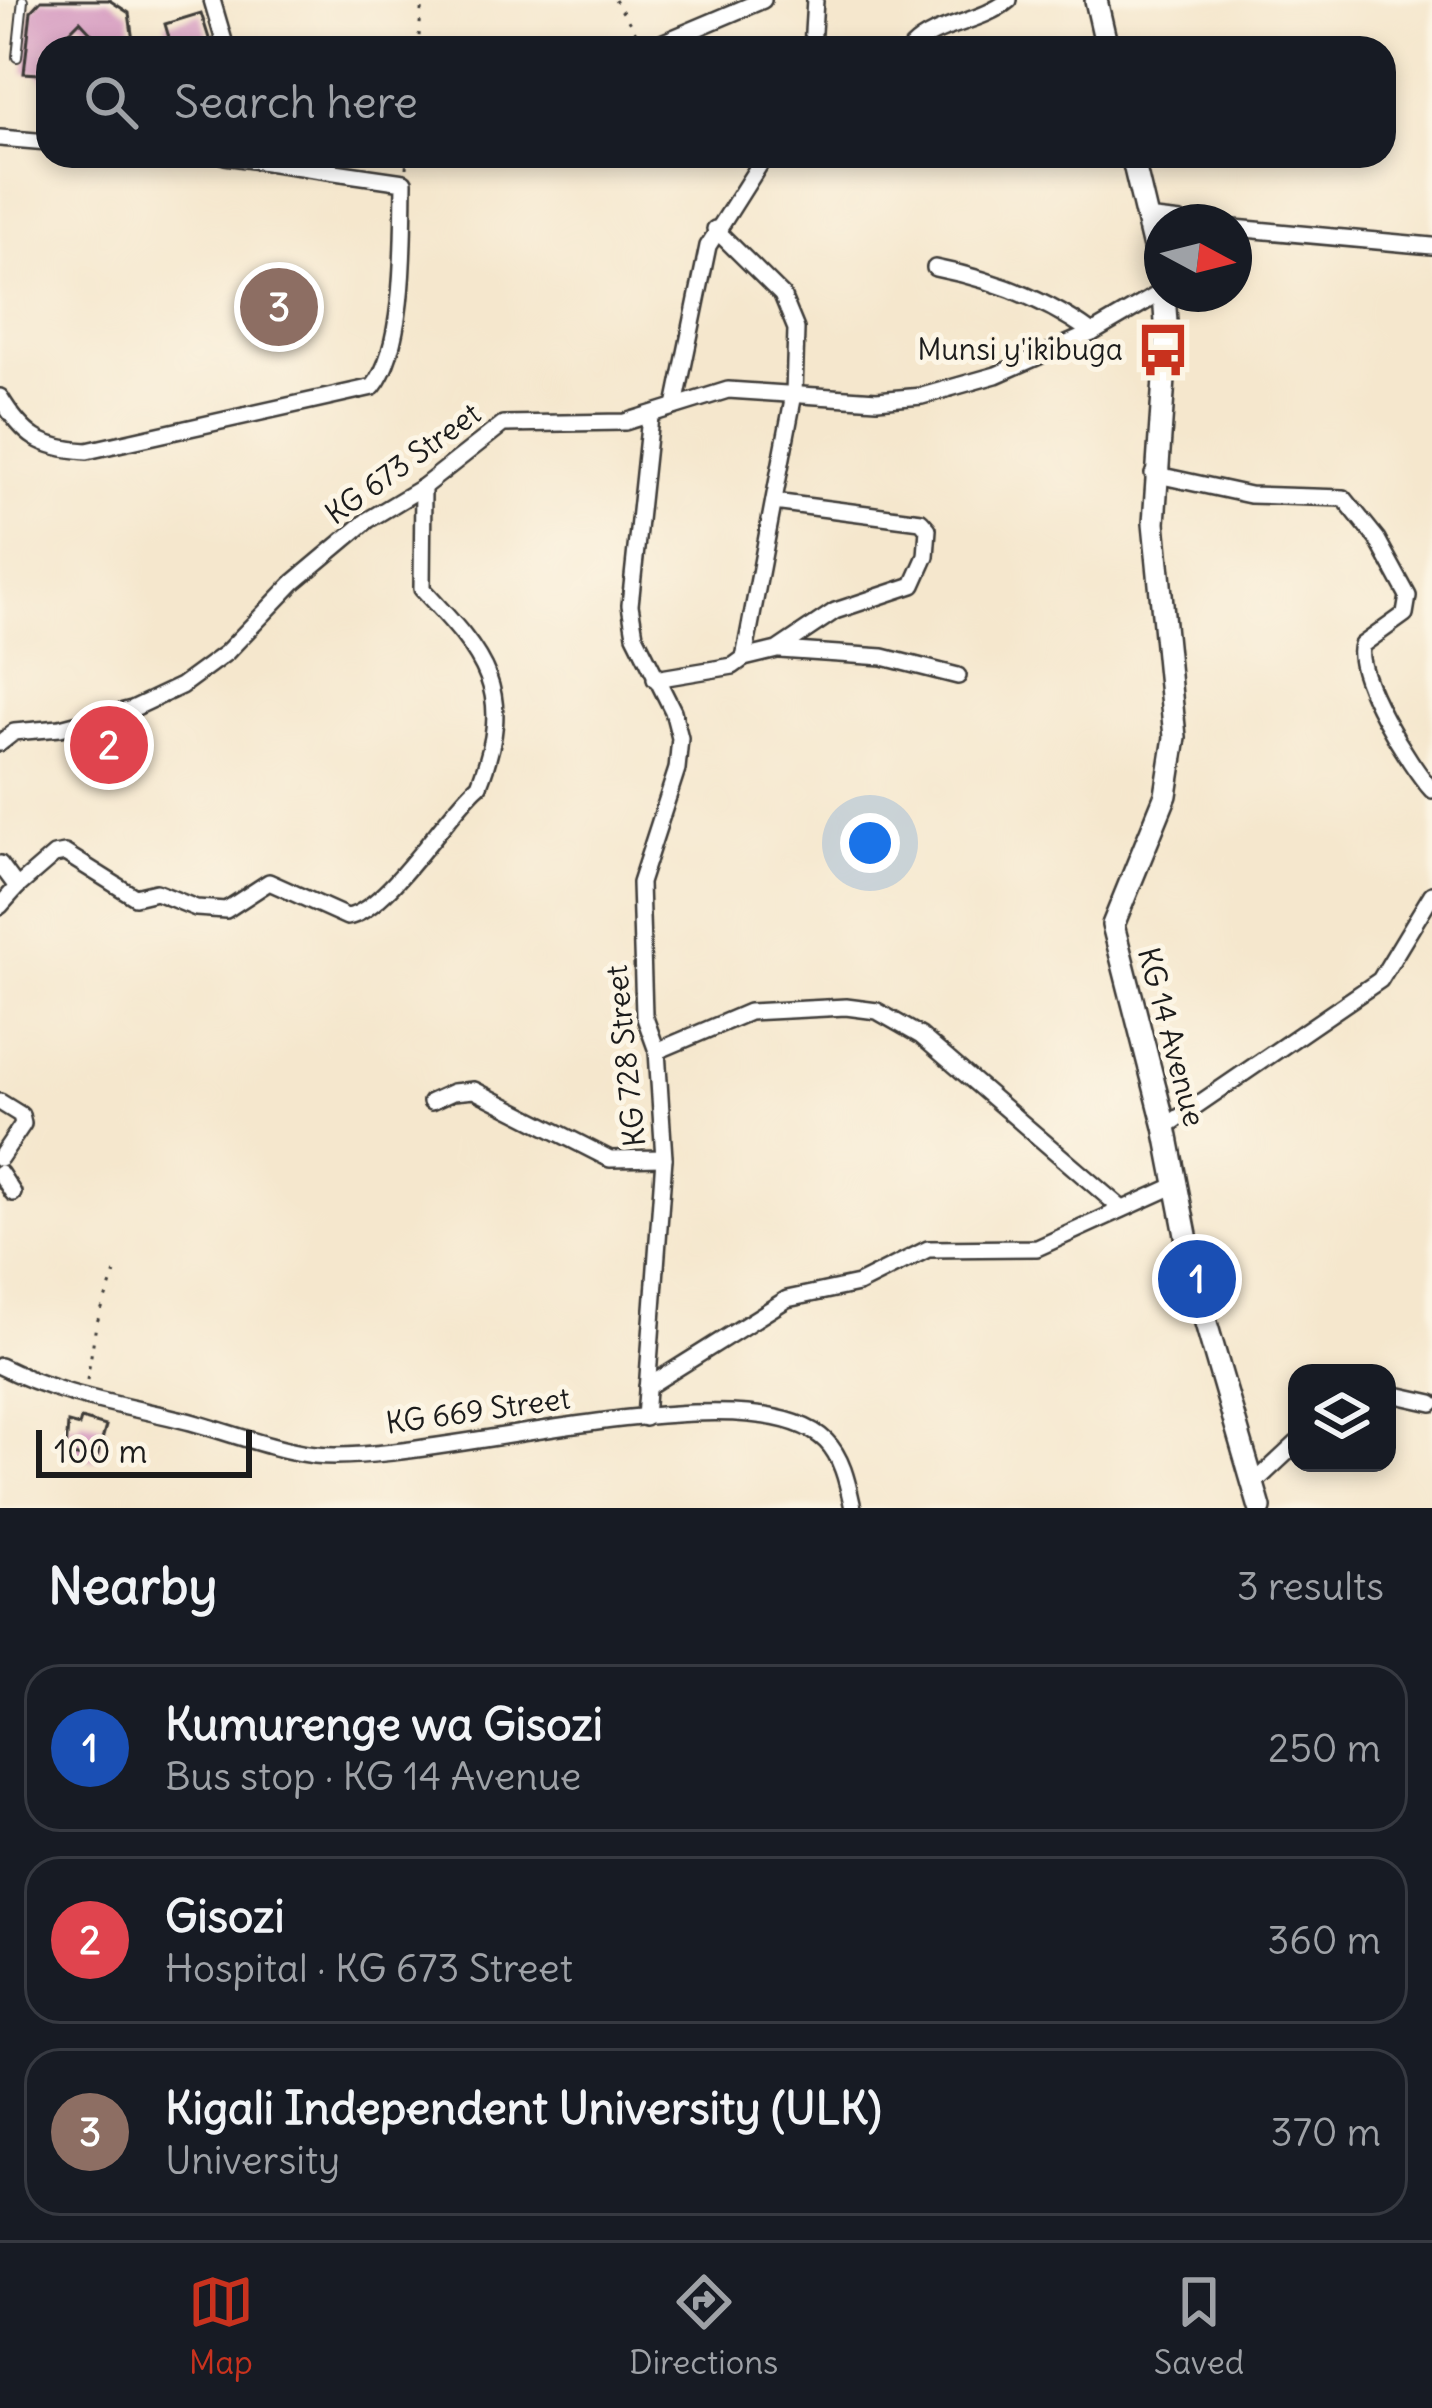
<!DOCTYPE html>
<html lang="en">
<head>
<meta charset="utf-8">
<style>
	body { margin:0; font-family:Delius,sans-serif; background:#242831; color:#f1f3f6 }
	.controls { position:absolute; right:36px; bottom:36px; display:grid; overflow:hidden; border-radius:24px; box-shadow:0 6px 18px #0003 }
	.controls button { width:108px; height:108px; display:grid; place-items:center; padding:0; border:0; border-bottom:3px solid #363941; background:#171b24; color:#f1f3f6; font:60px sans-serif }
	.compass { position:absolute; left:1144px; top:204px; width:108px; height:108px; border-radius:50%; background:#171b24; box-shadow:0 6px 18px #0003; rotate:97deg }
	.scale { position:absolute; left:36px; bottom:30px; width:216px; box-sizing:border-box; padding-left:12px; border:6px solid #1c1c1c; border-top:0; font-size:33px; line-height:42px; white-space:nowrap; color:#1c1c1c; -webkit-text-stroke:9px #fcf5e5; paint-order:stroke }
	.you { position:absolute; left:870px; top:843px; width:42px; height:42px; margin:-30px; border:9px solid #fff; border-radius:50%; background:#1a73e8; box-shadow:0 0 0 18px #1a73e833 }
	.badge { display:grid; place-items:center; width:78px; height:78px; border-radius:50%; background:#c8321e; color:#fff; font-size:39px; font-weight:700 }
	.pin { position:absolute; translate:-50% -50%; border:6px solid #fff; box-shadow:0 3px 12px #0006 }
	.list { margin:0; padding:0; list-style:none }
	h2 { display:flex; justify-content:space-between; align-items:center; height:156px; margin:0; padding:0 48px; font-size:51px }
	h2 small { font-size:39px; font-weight:400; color:#9ea1a6 }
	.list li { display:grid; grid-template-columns:78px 1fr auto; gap:36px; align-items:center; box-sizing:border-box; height:168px; margin:0 24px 24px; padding:0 24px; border:3px solid #363941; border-radius:36px }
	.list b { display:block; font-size:45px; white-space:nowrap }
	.list p { margin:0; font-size:39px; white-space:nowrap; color:#9ea1a6 }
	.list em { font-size:39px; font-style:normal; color:#9ea1a6 }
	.icon { flex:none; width:66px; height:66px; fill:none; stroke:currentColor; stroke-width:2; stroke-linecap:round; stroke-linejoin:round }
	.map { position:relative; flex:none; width:1432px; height:1508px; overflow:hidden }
	.search { position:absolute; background:#171b24; box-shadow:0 6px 18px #0003; left:36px; right:36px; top:36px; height:132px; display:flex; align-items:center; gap:30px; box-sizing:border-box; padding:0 42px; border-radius:36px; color:#9ea1a6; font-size:45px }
	.sheet { height:732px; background:#171b24 }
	nav { display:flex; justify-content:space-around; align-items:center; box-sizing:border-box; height:168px; border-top:3px solid #363941; background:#171b24; font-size:33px; color:#9ea1a6 }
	nav a { display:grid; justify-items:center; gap:6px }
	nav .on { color:#c8321e }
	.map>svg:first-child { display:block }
</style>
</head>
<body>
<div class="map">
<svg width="1432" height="1508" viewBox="0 0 1432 1508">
	<rect width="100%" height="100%" fill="#fcf5e5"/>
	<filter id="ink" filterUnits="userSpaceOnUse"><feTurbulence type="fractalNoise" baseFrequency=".00833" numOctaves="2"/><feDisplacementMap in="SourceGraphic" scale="24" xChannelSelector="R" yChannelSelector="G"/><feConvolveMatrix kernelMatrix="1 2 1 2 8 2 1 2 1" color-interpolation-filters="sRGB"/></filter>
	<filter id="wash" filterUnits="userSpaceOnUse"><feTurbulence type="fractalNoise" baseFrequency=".004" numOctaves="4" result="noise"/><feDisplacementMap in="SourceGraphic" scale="48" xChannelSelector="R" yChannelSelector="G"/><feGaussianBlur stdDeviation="2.7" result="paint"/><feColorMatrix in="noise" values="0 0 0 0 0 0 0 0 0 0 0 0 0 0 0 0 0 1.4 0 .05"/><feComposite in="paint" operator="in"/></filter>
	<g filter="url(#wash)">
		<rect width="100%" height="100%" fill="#f5e7cd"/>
		<g id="blocks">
			<g fill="#d497bf">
				<path d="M41,0H109L129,13L134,48H93L94,36L80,21L69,32L67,48H48V88L39,74L24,73L31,11Z"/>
				<path d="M201,13L212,48H172L165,24Z"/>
				<path d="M81,1419L106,1426L96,1461L66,1453L68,1423L79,1426Z"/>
			</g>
		</g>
	</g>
	<g filter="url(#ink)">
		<use href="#blocks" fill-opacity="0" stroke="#3d3a37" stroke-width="3"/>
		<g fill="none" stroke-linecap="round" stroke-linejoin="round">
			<defs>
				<path id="lane" d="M17,57L23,0"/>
				<g id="street">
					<path d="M212,0L226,48"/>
					<path d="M659,44L763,0"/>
					<path d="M812,48L815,0"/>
					<path d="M912,48C935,24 981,23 1009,0"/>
					<path d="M0,138L48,142"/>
					<path d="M1146,218L1181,222"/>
					<path d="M1234,228L1432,246"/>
					<path d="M935,268C991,279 1046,299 1092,333"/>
					<path d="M0,397C24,437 41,448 87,451L373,387C406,347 403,235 404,182L225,156"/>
					<path d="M675,406L708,246L765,156"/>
					<path d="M1153,474L1250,495L1344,498L1377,539L1408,596L1405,614L1362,645C1351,671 1411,768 1432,790"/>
					<path d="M780,650L883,657L958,676"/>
					<path d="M744,658L777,650L835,611L913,585L926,556L928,529L921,521L774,502"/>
					<path d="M655,679L733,666L744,658L794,394L796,329L782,295L715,229"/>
					<path d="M0,743L14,732L60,728L132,709L181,686L226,653L294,582L368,520L423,487L503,424L625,422L728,390L877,400L922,396L996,375L1092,333L1162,292"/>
					<path d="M0,864L17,887L0,906"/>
					<path d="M17,887L54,855L65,853L135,897L156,892L196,908L226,910L269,882L347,917C388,910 446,813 479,785C516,691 485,656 422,589L423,487"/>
					<path d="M657,1051L749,1012L846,1007L877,1011L921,1036L1122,1209"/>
					<path d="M0,1102L21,1115L23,1124L0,1158"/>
					<path d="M431,1102L453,1092L474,1090L610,1159L664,1158"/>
					<path d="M1165,1127L1380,980L1432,894"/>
					<path d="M0,1173L13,1193"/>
					<path d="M0,1366C62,1397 125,1405 191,1422C231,1433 274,1450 315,1455C425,1467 749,1365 826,1441C843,1458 848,1486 853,1508"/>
					<path d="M647,1387L787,1299L858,1284L928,1249L1037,1248L1174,1186"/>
					<path d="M1387,1393L1432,1403"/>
					<path d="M645,1418L664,1158L657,1051L644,1015L640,883L677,769L680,738L673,711L635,635L630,605L650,417"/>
					<path d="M1252,1485L1297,1443"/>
				</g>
				<g id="secondary">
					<path d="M1096,0L1107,48"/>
					<path d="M1132,156L1162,281"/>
					<path d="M1164,294L1167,336L1154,523L1175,737L1166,795L1113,925L1165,1127L1197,1292L1260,1508"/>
				</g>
			</defs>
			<use href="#lane" stroke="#3d3a37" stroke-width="12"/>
			<use href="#street" stroke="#3d3a37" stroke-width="20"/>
			<use href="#secondary" stroke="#3d3a37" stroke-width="26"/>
			<g stroke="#3d3a37" stroke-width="3" stroke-dasharray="3 9" stroke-linecap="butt">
				<path d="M615,0L645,47"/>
				<path d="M418,48L422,0"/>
				<path d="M406,168L407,156"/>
				<path d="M87,1380L96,1325L117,1267"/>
			</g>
			<use href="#lane" stroke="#fff" stroke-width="8"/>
			<use href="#street" stroke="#fff" stroke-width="15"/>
			<use href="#secondary" stroke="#fff" stroke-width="21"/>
		</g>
	</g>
	<defs>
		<symbol id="bus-bare" viewBox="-9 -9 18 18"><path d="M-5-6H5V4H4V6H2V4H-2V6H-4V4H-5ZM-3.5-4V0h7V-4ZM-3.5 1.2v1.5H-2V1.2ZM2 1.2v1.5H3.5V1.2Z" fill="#c8321e" stroke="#fcf5e5" stroke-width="2.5" paint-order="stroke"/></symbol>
	</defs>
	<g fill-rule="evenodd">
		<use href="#bus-bare" x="1125" y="312" width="76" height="76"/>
	</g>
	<g text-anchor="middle" stroke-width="10" stroke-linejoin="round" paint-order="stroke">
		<g font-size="30" fill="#1c1c1c" stroke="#fcf5e5" text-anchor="end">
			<text x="1123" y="360">Munsi y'ikibuga</text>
		</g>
		<g font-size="30" fill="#1c1c1c" stroke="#fcf5e5">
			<text transform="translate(403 464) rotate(-36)" y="10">KG 673 Street</text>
			<text transform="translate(1171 1037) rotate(75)" y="10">KG 14 Avenue</text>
			<text transform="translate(626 1056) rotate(-96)" y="10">KG 728 Street</text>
			<text transform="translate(478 1411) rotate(-8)" y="10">KG 669 Street</text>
		</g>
	</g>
</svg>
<div class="controls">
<button><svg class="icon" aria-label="layers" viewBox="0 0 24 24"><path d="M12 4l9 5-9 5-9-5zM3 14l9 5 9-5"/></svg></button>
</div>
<svg class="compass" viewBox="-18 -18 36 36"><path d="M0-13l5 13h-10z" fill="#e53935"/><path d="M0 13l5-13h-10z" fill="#9ea1a6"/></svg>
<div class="scale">100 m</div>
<div class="you"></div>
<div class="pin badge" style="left:1197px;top:1279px;background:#1a4fb4">1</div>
<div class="pin badge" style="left:109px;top:745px;background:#e0444e">2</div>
<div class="pin badge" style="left:279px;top:307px;background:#8d6e63">3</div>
<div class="search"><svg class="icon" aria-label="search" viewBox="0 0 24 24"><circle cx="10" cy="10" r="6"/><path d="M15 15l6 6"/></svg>Search here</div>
</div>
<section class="sheet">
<h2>Nearby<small>3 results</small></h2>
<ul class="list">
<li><span class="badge" style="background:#1a4fb4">1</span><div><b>Kumurenge wa Gisozi</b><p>Bus stop · KG 14 Avenue</p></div><em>250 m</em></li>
<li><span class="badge" style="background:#e0444e">2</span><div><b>Gisozi</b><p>Hospital · KG 673 Street</p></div><em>360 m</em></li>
<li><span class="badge" style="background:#8d6e63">3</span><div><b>Kigali Independent University (ULK)</b><p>University</p></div><em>370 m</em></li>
</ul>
</section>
<nav>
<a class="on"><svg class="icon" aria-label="map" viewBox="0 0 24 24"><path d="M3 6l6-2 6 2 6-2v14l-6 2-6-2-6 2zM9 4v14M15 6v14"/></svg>Map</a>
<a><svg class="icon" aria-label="directions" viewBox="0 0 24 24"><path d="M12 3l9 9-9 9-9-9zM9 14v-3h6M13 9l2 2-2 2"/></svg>Directions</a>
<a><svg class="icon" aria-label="saved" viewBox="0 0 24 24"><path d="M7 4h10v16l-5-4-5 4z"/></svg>Saved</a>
</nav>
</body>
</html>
